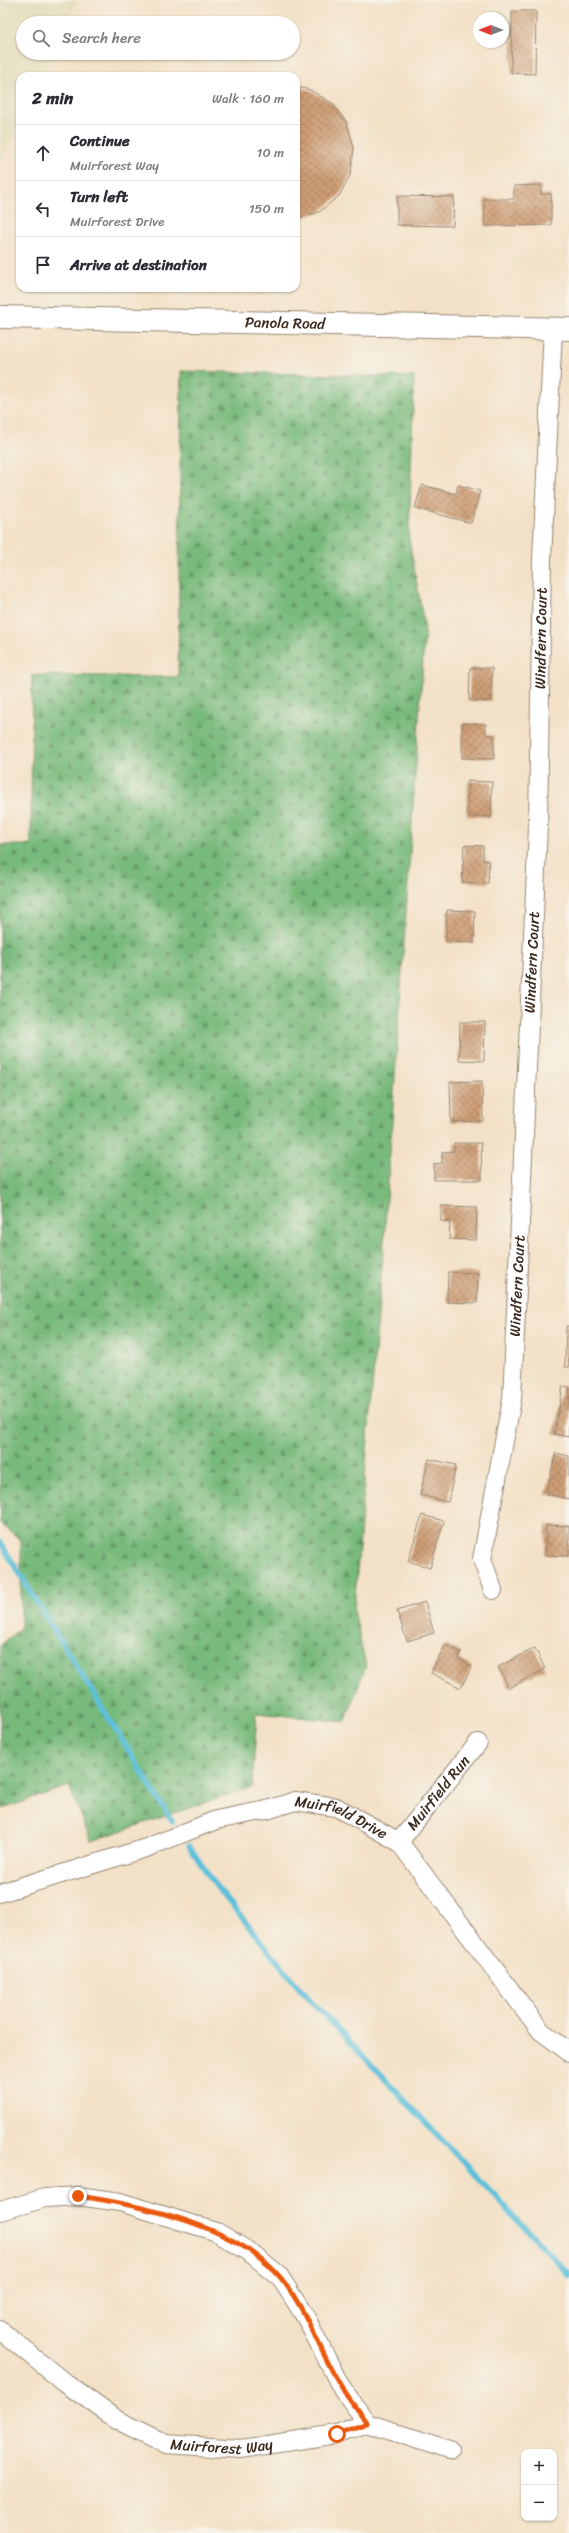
<!DOCTYPE html>
<html lang="en">
<head>
<meta charset="utf-8">
<style>
	body { margin:0; font-family:Sriracha,sans-serif; background:#f2f2f3; color:#2b2b33 }
	.controls { position:absolute; right:12px; bottom:12px; display:grid; overflow:hidden; border-radius:8px; box-shadow:0 1px 3px #0004 }
	.controls button { width:36px; height:36px; display:grid; place-items:center; padding:0; border:0; border-bottom:1px solid #e1e1e2; background:#fff; color:#2b2b33; font:20px sans-serif }
	.compass { position:absolute; left:473px; top:12px; width:36px; height:36px; border-radius:50%; background:#fff; box-shadow:0 1px 3px #0004; rotate:270deg }
	.stop { position:absolute; width:12px; height:12px; margin:-9px; border:3px solid #ea580c; border-radius:50%; background:#fff }
	.stop.end { background:#ea580c; border-color:#fff; box-shadow:0 1px 4px #0008 }
	.list { margin:0; padding:0; list-style:none }
	h2 { display:flex; justify-content:space-between; align-items:center; height:52px; margin:0; padding:0 16px; font-size:17px }
	h2 small { font-size:13px; font-weight:400; color:#7c7c81 }
	.list li { display:grid; grid-template-columns:26px 1fr auto; gap:12px; align-items:center; box-sizing:border-box; height:56px; padding:0 16px; border-top:1px solid #e1e1e2 }
	.list b { display:block; font-size:15px; white-space:nowrap }
	.list p { margin:0; font-size:13px; white-space:nowrap; color:#7c7c81 }
	.list em { font-size:13px; font-style:normal; color:#7c7c81 }
	.icon { flex:none; width:22px; height:22px; fill:none; stroke:currentColor; stroke-width:2; stroke-linecap:round; stroke-linejoin:round }
	.map { position:relative; flex:none; width:569px; height:2533px; overflow:hidden }
	.search { position:absolute; background:#fff; box-shadow:0 1px 3px #0004; left:16px; top:16px; width:284px; height:44px; display:flex; align-items:center; gap:10px; box-sizing:border-box; padding:0 14px; border-radius:22px; color:#7c7c81; font-size:15px }
	.panel { position:absolute; background:#fff; box-shadow:0 1px 3px #0004; left:16px; top:72px; width:284px; height:220px; border-radius:12px }
	.map>svg:first-child { display:block }
</style>
</head>
<body>
<div class="map">
<svg width="569" height="2533" viewBox="0 0 569 2533">
	<defs>
		<pattern id="forest-firs" width="22" height="20" patternUnits="userSpaceOnUse"><rect width="22" height="20" fill="#78ba7c"/><path d="M5 1l3.5 6h-7zM16 11l3.5 6h-7z" fill="#649765"/></pattern>
		<pattern id="building-cross-hatch" width="8" height="8" patternUnits="userSpaceOnUse"><rect width="8" height="8" fill="#cf9f76"/><path d="M0 0l8 8M0 8l8-8" fill="none" stroke="#a98260"/></pattern>
	</defs>
	<rect width="100%" height="100%" fill="#f7f3e8"/>
	<filter id="ink" filterUnits="userSpaceOnUse"><feTurbulence type="fractalNoise" baseFrequency=".025" numOctaves="2"/><feDisplacementMap in="SourceGraphic" scale="8" xChannelSelector="R" yChannelSelector="G"/><feConvolveMatrix kernelMatrix="1 2 1 2 8 2 1 2 1" color-interpolation-filters="sRGB"/></filter>
	<filter id="wash" filterUnits="userSpaceOnUse"><feTurbulence type="fractalNoise" baseFrequency=".012" numOctaves="4" result="noise"/><feDisplacementMap in="SourceGraphic" scale="16" xChannelSelector="R" yChannelSelector="G"/><feGaussianBlur stdDeviation="0.9" result="paint"/><feColorMatrix in="noise" values="0 0 0 0 0 0 0 0 0 0 0 0 0 0 0 0 0 1.4 0 .05"/><feComposite in="paint" operator="in"/></filter>
	<g filter="url(#wash)">
		<rect width="100%" height="100%" fill="#f3e1c7"/>
		<path fill="#e3dbba" d="M0,0H78L67,23H23V53H53L42,76H20V122L0,164Z"/>
		<path fill="url(#forest-firs)" stroke="#5a724d" d="M181,371L414,377L409,539L425,629L384,1241L354,1610L366,1666L345,1722L257,1713L252,1787L91,1841L69,1786L0,1810V1646L21,1627V1540L0,1523V845H31L32,675L178,677Z"/>
		<g fill="none" stroke-linecap="round" stroke-linejoin="round">
			<g stroke="#5cc0da" stroke-width="5.5">
				<path d="M0,1542L172,1821"/>
				<path d="M189,1846L216,1886L300,1989L569,2275"/>
			</g>
		</g>
		<g id="blocks">
			<g fill="url(#building-cross-hatch)">
				<path d="M512,11H536L535,74L511,73Z"/>
				<path d="M296,87L310,90L332,103L347,123L354,148L351,173L339,196L319,212L296,219Z"/>
				<path d="M541,185V194H551V225L485,226L484,199H514V186Z"/>
				<path d="M397,196L454,197L453,226L397,225Z"/>
				<path d="M422,485L456,494L458,485L480,491L471,523L415,508Z"/>
				<path d="M470,668H492L491,701H469Z"/>
				<path d="M462,723L486,724V735H494V759L462,758Z"/>
				<path d="M468,781L492,782L491,817L467,816Z"/>
				<path d="M464,845L483,846V860L489,861L488,883L462,882Z"/>
				<path d="M447,910L475,911L474,943L446,942Z"/>
				<path d="M460,1022H485L484,1061L459,1060Z"/>
				<path d="M482,1081L483,1121L451,1122L450,1082Z"/>
				<path d="M454,1143H481L482,1180H434V1164L442,1163V1152L454,1151Z"/>
				<path d="M441,1206L477,1207L476,1240L449,1239L450,1222L441,1221Z"/>
				<path d="M448,1272L478,1273L477,1303L447,1302Z"/>
				<path d="M566,1326H569V1367H565Z"/>
				<path d="M563,1386L569,1387V1437L554,1434Z"/>
				<path d="M556,1453L569,1456V1499L546,1494Z"/>
				<path d="M429,1459L456,1465L448,1502L420,1495Z"/>
				<path d="M422,1515L444,1521L430,1568L408,1561Z"/>
				<path d="M546,1525L569,1526V1556L545,1555Z"/>
				<path d="M425,1602L434,1633L407,1641L397,1611Z"/>
				<path d="M445,1645L461,1652L458,1659L472,1666L461,1688L431,1673Z"/>
				<path d="M535,1648L545,1669L509,1688L498,1667Z"/>
			</g>
		</g>
	</g>
	<g filter="url(#ink)">
		<use href="#blocks" fill-opacity="0" stroke="#978672" stroke-width="1"/>
		<g fill="none" stroke-linecap="round" stroke-linejoin="round">
			<defs>
				<g id="minor">
					<path id="s1" d="M493,1590L482,1559L512,1399L538,826L542,559L553,329"/>
					<path id="s2" d="M399,1842L478,1743"/>
					<path id="s3" d="M0,1893L146,1848L216,1820L267,1810L295,1801L336,1807L399,1842L541,2031L569,2052"/>
					<path d="M0,2211L45,2198L78,2196L120,2202L217,2232L248,2251L280,2277L306,2318L340,2385L367,2423"/>
					<path id="s4" d="M0,2330L65,2383L117,2420L166,2444L241,2449L337,2434L367,2423L449,2450"/>
				</g>
				<g id="secondary">
					<path id="s5" d="M0,317L569,329"/>
				</g>
			</defs>
			<use href="#minor" stroke="#978672" stroke-width="20"/>
			<use href="#secondary" stroke="#978672" stroke-width="24"/>
			<use href="#minor" stroke="#fff" stroke-width="18"/>
			<use href="#secondary" stroke="#fff" stroke-width="22"/>
		</g>
	</g>
	<g fill="none" stroke-linecap="round" stroke-linejoin="round" filter="url(#ink)">
		<path stroke="#ea580c" stroke-width="5" d="M78,2196C141,2205 237,2226 280,2277C307,2309 319,2351 341,2386C348,2399 358,2411 367,2423L337,2434"/>
	</g>
	<g text-anchor="middle" stroke-width="3" stroke-linejoin="round" paint-order="stroke">
		<g font-size="15" fill="#3b2a1e" stroke="#f7f3e8">
			<text dy="5" stroke="none"><textPath href="#s5" startOffset="285">Panola Road</textPath></text>
			<text dy="5" stroke="none"><textPath href="#s1" startOffset="957">Windfern Court</textPath></text>
			<text dy="5" stroke="none"><textPath href="#s1" startOffset="633">Windfern Court</textPath></text>
			<text dy="5" stroke="none"><textPath href="#s1" startOffset="309">Windfern Court</textPath></text>
			<text dy="5" stroke="none"><textPath href="#s2" startOffset="63">Muirfield Run</textPath></text>
			<text dy="5" stroke="none"><textPath href="#s3" startOffset="359">Muirfield Drive</textPath></text>
			<text dy="5" stroke="none"><textPath href="#s4" startOffset="258">Muirforest Way</textPath></text>
		</g>
	</g>
</svg>
<div class="controls">
<button>+</button>
<button>−</button>
</div>
<svg class="compass" viewBox="-18 -18 36 36"><path d="M0-13l5 13h-10z" fill="#e53935"/><path d="M0 13l5-13h-10z" fill="#7c7c81"/></svg>
<div class="stop" style="left:337px;top:2434px"></div>
<div class="stop end" style="left:78px;top:2196px"></div>
<div class="search"><svg class="icon" aria-label="search" viewBox="0 0 24 24"><circle cx="10" cy="10" r="6"/><path d="M15 15l6 6"/></svg>Search here</div>
<section class="panel">
<h2>2 min<small>Walk · 160 m</small></h2>
<ul class="list">
<li><svg class="icon" aria-label="ahead" viewBox="0 0 24 24"><path d="M12 20V5M6 11l6-6 6 6"/></svg><div><b>Continue</b><p>Muirforest Way</p></div><em>10 m</em></li>
<li><svg class="icon" aria-label="left" viewBox="0 0 24 24"><path d="M17 20v-9H6M10 6l-5 5 5 5"/></svg><div><b>Turn left</b><p>Muirforest Drive</p></div><em>150 m</em></li>
<li><svg class="icon" aria-label="arrive" viewBox="0 0 24 24"><path d="M6 21V4h12l-3 4 3 4H6"/></svg><div><b>Arrive at destination</b></div></li>
</ul>
</section>
</div>
</body>
</html>
